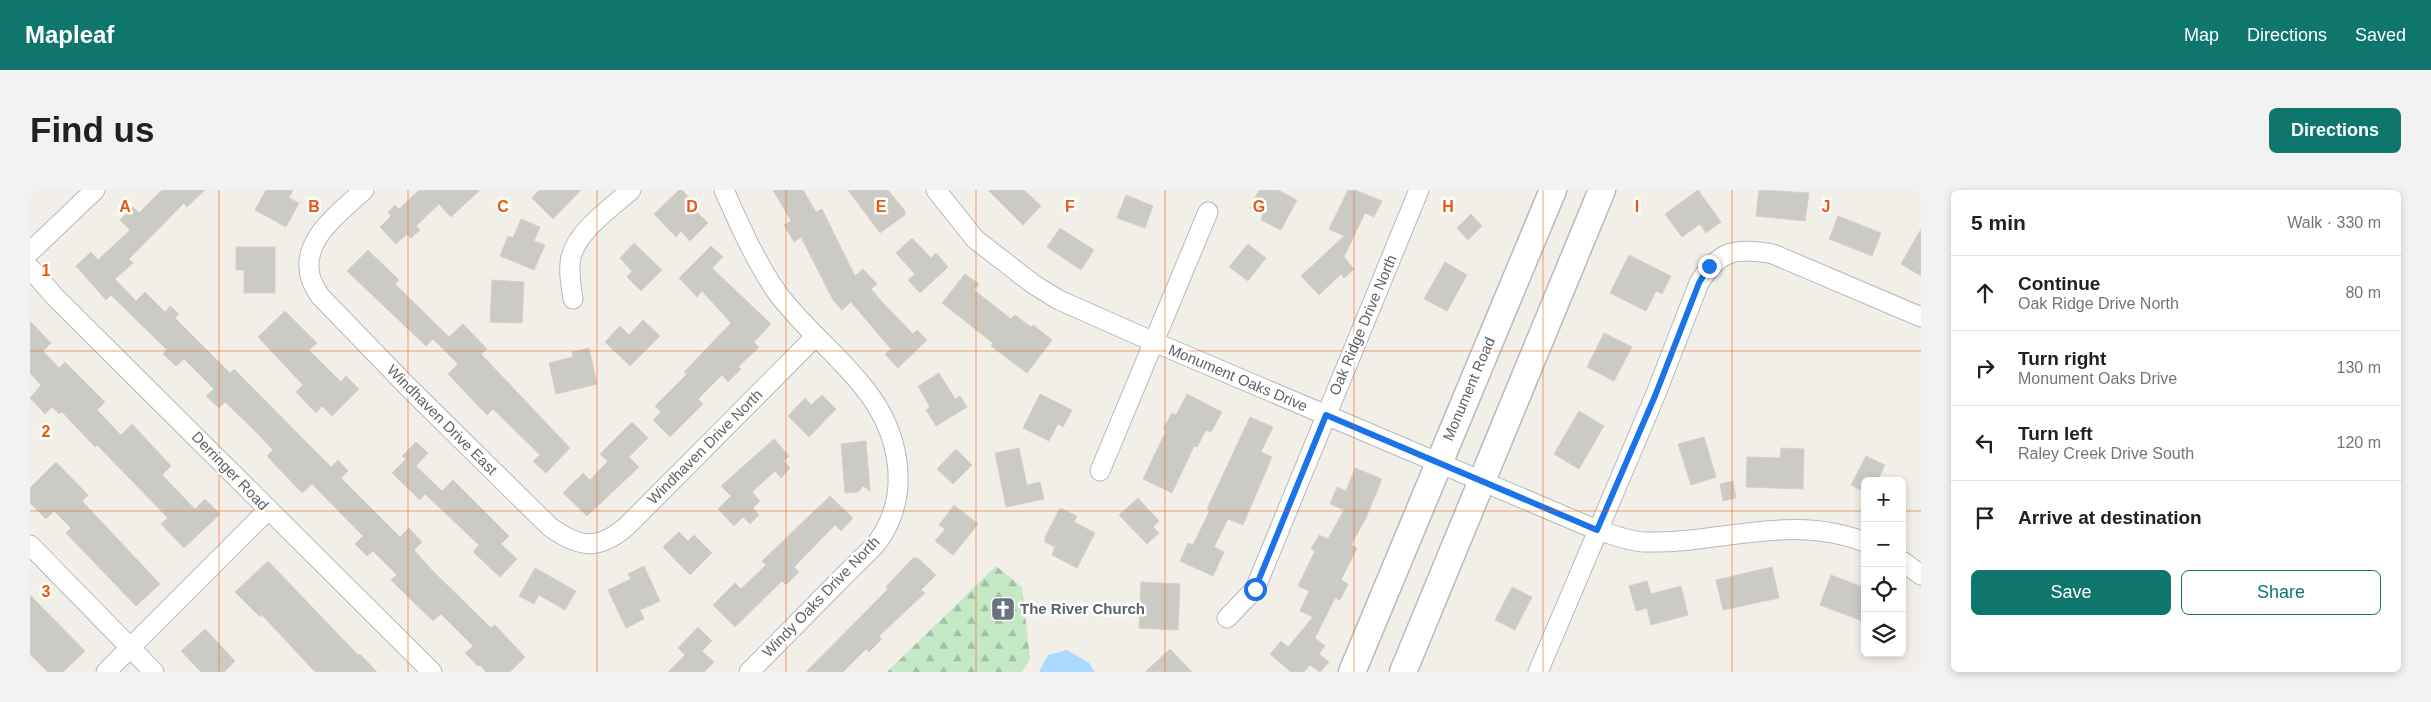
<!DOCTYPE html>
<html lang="en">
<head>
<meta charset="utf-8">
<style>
	body { margin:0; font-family:Helvetica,sans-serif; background:#f2f2f2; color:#202124 }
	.controls { position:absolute; right:15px; bottom:15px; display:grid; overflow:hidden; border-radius:8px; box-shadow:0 2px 8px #0003 }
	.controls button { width:45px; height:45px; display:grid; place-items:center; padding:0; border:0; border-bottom:1px solid #e0e0e0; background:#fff; color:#202124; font:25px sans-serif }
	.stop { position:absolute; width:15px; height:15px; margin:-11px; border:4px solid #1a73e8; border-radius:50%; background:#fff }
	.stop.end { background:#1a73e8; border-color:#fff; box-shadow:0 1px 5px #0008 }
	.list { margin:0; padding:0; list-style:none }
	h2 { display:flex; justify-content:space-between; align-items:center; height:65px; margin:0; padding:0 20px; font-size:21px }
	h2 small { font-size:16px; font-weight:400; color:#757577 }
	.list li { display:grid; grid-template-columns:32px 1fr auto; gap:15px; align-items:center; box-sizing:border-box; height:75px; padding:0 20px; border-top:1px solid #e0e0e0 }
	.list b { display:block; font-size:19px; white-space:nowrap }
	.list p { margin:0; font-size:16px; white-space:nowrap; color:#757577 }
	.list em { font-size:16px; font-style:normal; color:#757577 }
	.actions { display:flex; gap:10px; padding:15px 20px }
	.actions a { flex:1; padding:11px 0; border:1px solid #0f766e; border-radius:8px; text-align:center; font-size:18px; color:#0f766e }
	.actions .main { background:#0f766e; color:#fff }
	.icon { flex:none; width:28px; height:28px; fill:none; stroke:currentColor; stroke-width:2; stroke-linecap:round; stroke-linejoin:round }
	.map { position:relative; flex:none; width:1891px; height:482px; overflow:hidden; border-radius:8px }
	header { display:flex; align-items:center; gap:30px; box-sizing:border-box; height:70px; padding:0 25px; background:#0f766e; color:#fff }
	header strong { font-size:24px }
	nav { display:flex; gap:28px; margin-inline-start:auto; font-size:18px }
	.intro { display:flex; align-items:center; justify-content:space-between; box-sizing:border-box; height:120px; padding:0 30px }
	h1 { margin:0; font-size:35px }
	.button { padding:12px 22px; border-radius:8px; background:#0f766e; color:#fff; font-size:18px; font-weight:700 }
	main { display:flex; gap:30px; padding:0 30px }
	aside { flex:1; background:#fff; border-radius:8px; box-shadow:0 2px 8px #0003 }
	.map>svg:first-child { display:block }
</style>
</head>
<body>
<header>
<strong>Mapleaf</strong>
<nav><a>Map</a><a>Directions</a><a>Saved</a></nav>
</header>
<div class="intro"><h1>Find us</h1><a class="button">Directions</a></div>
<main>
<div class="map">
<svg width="1891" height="482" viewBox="0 0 1891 482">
	<defs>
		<pattern id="forest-firs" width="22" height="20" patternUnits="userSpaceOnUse" patternTransform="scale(1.25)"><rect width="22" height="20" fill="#c5e8c5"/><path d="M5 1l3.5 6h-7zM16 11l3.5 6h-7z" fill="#a3c0a4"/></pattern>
	</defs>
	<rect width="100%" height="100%" fill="#f1efe8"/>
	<path fill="url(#forest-firs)" d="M966,376L992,397L1000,469L992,482H857Z"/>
	<path fill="#aadaff" d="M1037,460L1059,473L1065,482H1009L1018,465Z"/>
	<g fill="#cccac5" stroke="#d6d1c6">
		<path d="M132,0H175L157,17L154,13L99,69L103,73L85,89L106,111L115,102L135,122L140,116L149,124L145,128L200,183L204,179L301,277L308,270L318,281L311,288L370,347L379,338L392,352L384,360L400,378L461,438L465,435L495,467L480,482H456L450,475L448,476L435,463L443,456L411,424L403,431L374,403L361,390L367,385L343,361L337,366L325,354L333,346L282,294L272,303L237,266L243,260L226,242L195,212L189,218L176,206L184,199L154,169L146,176L133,164L137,160L81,105L76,110L46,76L61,62L68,70L100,40L90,30L103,17L109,23Z"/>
		<path d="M236,0H263L259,8L269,13L256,37L225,20Z"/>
		<path d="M389,0H450L421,27L409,14L386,36L390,40L381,48L377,44L366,54L350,37L361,26L358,22L365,15L369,19Z"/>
		<path d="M509,0H551L523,29L502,8Z"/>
		<path d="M649,0H652L665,14L662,17L678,33L660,51L651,41L646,47L624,24Z"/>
		<path d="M743,0H773L786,22L792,19L825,86L833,79L847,94L841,99L853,113L883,144L887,140L897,150L868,178L855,164L861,159L821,112L812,120L803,110L771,47L764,52L754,35L761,31Z"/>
		<path d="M818,0H858L875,21V25L850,43Z"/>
		<path d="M958,0H994L1011,16L993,35Z"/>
		<path d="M1229,0H1248L1267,10L1251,40L1231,30L1233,25L1220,18Z"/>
		<path d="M1318,0H1325L1352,11L1344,27L1335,23L1314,67L1324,79L1314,88L1311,84L1289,105L1271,86L1314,46L1299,39Z"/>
		<path d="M1668,0L1691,32L1676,43L1670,34L1652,47L1635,24Z"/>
		<path d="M1729,0L1779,3L1775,31L1726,26Z"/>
		<path d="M1096,5L1123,16L1115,38L1087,28Z"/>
		<path d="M1441,24L1452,36L1438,50L1427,38Z"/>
		<path d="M1808,26L1851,43L1842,66L1799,49Z"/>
		<path d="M491,29L510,37L504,51L515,55L504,80L470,66L478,46L483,48Z"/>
		<path d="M1030,38L1064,60L1051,80L1017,57Z"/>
		<path d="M1891,39V86L1871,74Z"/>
		<path d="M882,48L901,68L906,63L918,77L890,103L878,90L885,84L866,63Z"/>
		<path d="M604,53L632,80L611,101L597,87L602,81L590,68Z"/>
		<path d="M1218,54L1236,68L1218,91L1199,77Z"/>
		<path d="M681,56L693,67L682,78L741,134L724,152L729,157L708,177L711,179L698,192L692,185L668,209L673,214L640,247L623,230L631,222L625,216L657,184L654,182L701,133L672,101L667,107L649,88Z"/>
		<path d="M206,57H245V103H214V80H206Z"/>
		<path d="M338,60L369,90L365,94L419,147L433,134L457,159L451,164L540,258L516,283L503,271L510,265L463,219L457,225L418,184L428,174L403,149L396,156L317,81Z"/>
		<path d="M1599,65L1641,86L1632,104L1626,101L1616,121L1580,103Z"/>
		<path d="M1415,72L1437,85L1417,121L1394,109Z"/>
		<path d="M935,84L949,94L944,100L981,129L985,125L1001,137L1003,135L1022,150L997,183L961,156L963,153L912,113Z"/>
		<path d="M462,90L494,92L492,133L460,132Z"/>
		<path d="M255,121L287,153L279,160L311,192L316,186L329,199L302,226L292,216L286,223L266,202L273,195L228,147Z"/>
		<path d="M613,130L630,146L600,176L575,152L590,136L599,145Z"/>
		<path d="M0,131L21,153L13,161L29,178L35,172L75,212L67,220L91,245L102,234L141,276L132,285L165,319L175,309L190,324L154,358L131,334L138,328L67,255L65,257L32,222L29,224L22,217L15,224L0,208L11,195L0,183Z"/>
		<path d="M1574,143L1602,157L1584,191L1557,177Z"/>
		<path d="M559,158L567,194L526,204L519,173L543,167L542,162Z"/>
		<path d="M909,183L925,209L930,206L937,217L906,236L896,220L900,217L888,196Z"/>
		<path d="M1010,204L1042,220L1033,237L1028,234L1019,251L993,238Z"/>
		<path d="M1157,204L1192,222L1181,242L1176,240L1167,257L1164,256L1142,303L1113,289L1136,241L1133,239L1142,223L1146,225Z"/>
		<path d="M792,205L806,219L779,247L758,226L775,208L781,215Z"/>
		<path d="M1549,221L1574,236L1549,279L1524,264Z"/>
		<path d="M1220,227L1243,237L1231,262L1242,267L1213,335L1198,329L1184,357L1194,362L1183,386L1150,371L1158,353L1163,355L1180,320L1177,319Z"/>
		<path d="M602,232L618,248L599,267L609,277L557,326L533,303L553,283L560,290L578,271L570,264Z"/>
		<path d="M1674,247L1686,287L1661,295L1648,254Z"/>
		<path d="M744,249L759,266L754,271L760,278L751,288L745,281L722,302L730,311L723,318L729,325L720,334L713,327L704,336L688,319L701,306L691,296Z"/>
		<path d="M836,251L840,301L833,296L828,302L815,303L811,254Z"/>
		<path d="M386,252L398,263L386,276L412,301L423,290L479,346L471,354L487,369L470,387L443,362L449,355L395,304L390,310L362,283L376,269L372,266Z"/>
		<path d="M989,258L997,295L1010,292L1014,309L976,317L965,263Z"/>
		<path d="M1751,258L1774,259L1773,299L1716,297L1717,267L1750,268Z"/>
		<path d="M926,259L942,275L923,294L907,279Z"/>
		<path d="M1836,266L1855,275L1847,291H1835V302L1821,295Z"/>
		<path d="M26,272L58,305L52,311L130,394L106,416L36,343L41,338L24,321L16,329L0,313V298Z"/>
		<path d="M1325,278L1352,289L1336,328L1321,355L1327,358L1311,390L1318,394L1310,410L1305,408L1285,448L1295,456L1289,464L1299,472L1290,482L1280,475L1274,482H1261L1240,464L1251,451L1258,457L1283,427L1270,421L1279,401L1268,396L1285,361L1281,359L1289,345L1298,349L1314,320L1300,314L1307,297L1316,301Z"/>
		<path d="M1703,291L1706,308L1693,311L1690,294Z"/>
		<path d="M800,306L823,328L811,341L805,335L764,377L769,382L756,395L752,391L705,437L683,415L705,393L711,399L736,375L732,371Z"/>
		<path d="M1108,308L1129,331L1123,337L1129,343L1117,354L1089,325Z"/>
		<path d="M924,315L948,334L923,365L905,351L915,339L909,335Z"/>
		<path d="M1030,318L1047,326L1044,332L1065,343L1047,378L1022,365L1025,357L1015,352V347Z"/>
		<path d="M649,342L658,351L664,345L682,363L660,385L633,357Z"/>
		<path d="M883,368H888L906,385L891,400L895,403L849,446L852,449L839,462L836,459L813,482H776L858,399L856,397Z"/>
		<path d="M238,371L328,465L330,464L347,482H285L232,425L230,427L205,402Z"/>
		<path d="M614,376L630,411L610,420L614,429L596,438L578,400L601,389L598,384Z"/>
		<path d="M1742,377L1749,408L1693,420L1686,390Z"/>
		<path d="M505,378L546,401L535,420L509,405L504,414L489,406Z"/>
		<path d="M1801,385L1835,398V432L1790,415Z"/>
		<path d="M1617,391L1621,404L1651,396L1658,425L1621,435L1617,418L1606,421L1599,396Z"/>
		<path d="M1111,392L1150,394L1148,440L1109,438Z"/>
		<path d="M1482,397L1502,407L1485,440L1465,430Z"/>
		<path d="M0,405L55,461L33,482H18L0,464Z"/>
		<path d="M668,437L682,451L672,461L684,472L674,482H638L655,465L648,458Z"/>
		<path d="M175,439L205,471L194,482H171L151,461Z"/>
		<path d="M1140,459L1162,482H1115Z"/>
	</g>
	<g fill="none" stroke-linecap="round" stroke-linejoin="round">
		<defs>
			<g id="street">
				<path d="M334,0C310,23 269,50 281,89C283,95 287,101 290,106L378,197L520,337C550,358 568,361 597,336L785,147"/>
				<path d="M694,0C709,34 725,70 746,101C772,137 808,164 835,199C869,242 882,302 849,350C839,363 824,375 812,388C781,419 750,451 719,482"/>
				<path d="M906,0L945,49L1003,94L1029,110L1124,152L1567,340C1582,344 1600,352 1615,352C1692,354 1759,323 1835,352"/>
				<path d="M0,62L65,0"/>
				<path d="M0,78L25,107L402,482"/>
				<path d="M543,109C541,95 538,81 541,67C548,40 581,18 601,0"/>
				<path d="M1070,281L1178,22"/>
				<path d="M0,355L124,482"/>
				<path d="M1872,371L1891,385"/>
				<path d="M1197,428L1225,399L1389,0"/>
				<path d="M76,482L238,320"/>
				<path d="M1508,482L1625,206L1669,93C1689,60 1706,57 1743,64L1891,127"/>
			</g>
			<g id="secondary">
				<path d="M1322,482L1523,0"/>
				<path d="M1373,482L1572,0"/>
			</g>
		</defs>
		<use href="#street" stroke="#b5b8bc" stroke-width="21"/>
		<use href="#secondary" stroke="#b6babf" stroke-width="29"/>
		<use href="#street" stroke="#fff" stroke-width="19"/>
		<use href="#secondary" stroke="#fff" stroke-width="26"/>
	</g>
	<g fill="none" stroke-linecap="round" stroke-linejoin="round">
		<path stroke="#1a73e8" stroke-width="6" d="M1225,399L1296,225L1567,340L1625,206L1669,93L1679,76"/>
	</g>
	<path fill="none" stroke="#e8590c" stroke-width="1" stroke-opacity="0.55" d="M189,0V482M378,0V482M567,0V482M756,0V482M946,0V482M1135,0V482M1324,0V482M1513,0V482M1702,0V482M0,161H1891M0,321H1835M1872,321H1891"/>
	<defs>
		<symbol id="church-square" viewBox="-11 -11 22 22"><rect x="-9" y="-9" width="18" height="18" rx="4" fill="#6b7280" stroke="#fff"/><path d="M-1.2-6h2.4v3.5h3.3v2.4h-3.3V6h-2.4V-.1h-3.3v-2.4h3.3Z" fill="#fff"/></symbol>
	</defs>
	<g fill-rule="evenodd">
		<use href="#church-square" x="959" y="405" width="28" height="28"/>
	</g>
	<g text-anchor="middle" stroke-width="5" stroke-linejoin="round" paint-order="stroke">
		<g font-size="15" fill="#5f6368" stroke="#fff">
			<text transform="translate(1333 135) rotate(-67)" y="5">Oak Ridge Drive North</text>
			<text transform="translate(1208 188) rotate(23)" y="5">Monument Oaks Drive</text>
			<text transform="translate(1439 199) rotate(-67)" y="5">Monument Road</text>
			<text transform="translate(412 230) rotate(45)" y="5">Windhaven Drive East</text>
			<text transform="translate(675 257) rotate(-45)" y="5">Windhaven Drive North</text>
			<text transform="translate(200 281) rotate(46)" y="5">Derringer Road</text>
			<text transform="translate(791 407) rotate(-46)" y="5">Windy Oaks Drive North</text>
		</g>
		<g font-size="15" font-weight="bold" fill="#5b616d" stroke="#fff" text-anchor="start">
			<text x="990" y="424">The River Church</text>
		</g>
	</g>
	<g font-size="16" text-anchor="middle" font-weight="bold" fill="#e8590c" stroke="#fff" stroke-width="5" stroke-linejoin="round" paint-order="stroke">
		<text x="95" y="22">A</text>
		<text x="284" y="22">B</text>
		<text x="473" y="22">C</text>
		<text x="662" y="22">D</text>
		<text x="851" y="22">E</text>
		<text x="1040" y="22">F</text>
		<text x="1229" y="22">G</text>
		<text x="1418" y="22">H</text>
		<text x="1607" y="22">I</text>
		<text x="1796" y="22">J</text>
		<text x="16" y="86">1</text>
		<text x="16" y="247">2</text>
		<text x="16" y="407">3</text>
	</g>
</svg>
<div class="controls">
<button>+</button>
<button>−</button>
<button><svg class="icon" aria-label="locate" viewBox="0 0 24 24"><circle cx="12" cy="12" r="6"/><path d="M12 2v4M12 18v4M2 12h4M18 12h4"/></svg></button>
<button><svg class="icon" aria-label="layers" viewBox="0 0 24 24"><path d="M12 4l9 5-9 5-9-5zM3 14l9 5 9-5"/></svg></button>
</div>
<div class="stop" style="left:1225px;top:399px"></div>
<div class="stop end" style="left:1679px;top:76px"></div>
</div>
<aside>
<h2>5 min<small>Walk · 330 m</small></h2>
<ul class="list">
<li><svg class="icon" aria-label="ahead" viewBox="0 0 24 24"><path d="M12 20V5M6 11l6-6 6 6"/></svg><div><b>Continue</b><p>Oak Ridge Drive North</p></div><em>80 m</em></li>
<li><svg class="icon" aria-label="right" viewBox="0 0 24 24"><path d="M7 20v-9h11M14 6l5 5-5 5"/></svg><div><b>Turn right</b><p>Monument Oaks Drive</p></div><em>130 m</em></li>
<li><svg class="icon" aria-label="left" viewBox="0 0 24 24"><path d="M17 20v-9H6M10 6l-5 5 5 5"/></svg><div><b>Turn left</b><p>Raley Creek Drive South</p></div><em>120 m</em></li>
<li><svg class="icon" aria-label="arrive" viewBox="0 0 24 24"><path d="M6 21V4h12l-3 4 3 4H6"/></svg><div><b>Arrive at destination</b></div></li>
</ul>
<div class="actions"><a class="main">Save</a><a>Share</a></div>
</aside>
</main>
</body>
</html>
